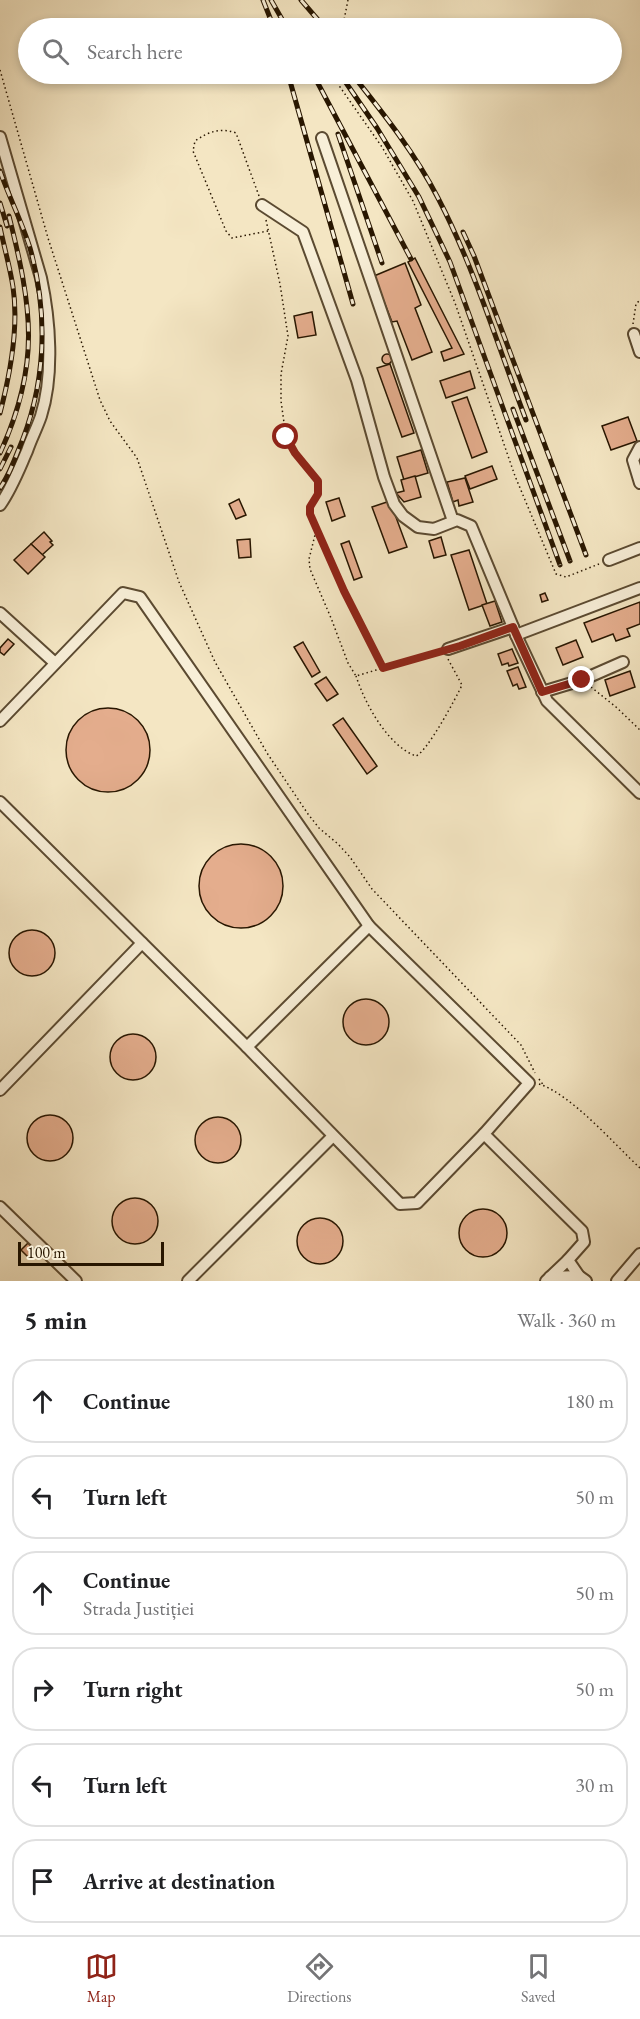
<!DOCTYPE html>
<html lang="en">
<head>
<meta charset="utf-8">
<style>
	body { margin:0; font-family:"EB Garamond",serif; background:#f6f6f6; color:#202124 }
	.scale { position:absolute; left:18px; bottom:15px; width:146px; box-sizing:border-box; padding-left:6px; border:3px solid #281600; border-top:0; font-size:16px; line-height:21px; white-space:nowrap; color:#281600; -webkit-text-stroke:4px #f8efd8; paint-order:stroke }
	.stop { position:absolute; width:18px; height:18px; margin:-14px; border:4px solid #8f2418; border-radius:50%; background:#fff }
	.stop.end { background:#8f2418; border-color:#fff; box-shadow:0 2px 6px #0008 }
	.list { margin:0; padding:0; list-style:none }
	h2 { display:flex; justify-content:space-between; align-items:center; height:78px; margin:0; padding:0 24px; font-size:26px }
	h2 small { font-size:20px; font-weight:400; color:#757577 }
	.list li { display:grid; grid-template-columns:39px 1fr auto; gap:18px; align-items:center; box-sizing:border-box; height:84px; margin:0 12px 12px; padding:0 12px; border:2px solid #e0e0e0; border-radius:24px }
	.list b { display:block; font-size:22px; white-space:nowrap }
	.list p { margin:0; font-size:20px; white-space:nowrap; color:#757577 }
	.list em { font-size:20px; font-style:normal; color:#757577 }
	.icon { flex:none; width:33px; height:33px; fill:none; stroke:currentColor; stroke-width:2; stroke-linecap:round; stroke-linejoin:round }
	.map { position:relative; flex:none; width:640px; height:1281px; overflow:hidden }
	.search { position:absolute; background:#fff; box-shadow:0 3px 9px #0003; left:18px; right:18px; top:18px; height:66px; display:flex; align-items:center; gap:15px; box-sizing:border-box; padding:0 21px; border-radius:33px; color:#757577; font-size:22px }
	.sheet { height:654px; background:#fff }
	nav { display:flex; justify-content:space-around; align-items:center; box-sizing:border-box; height:84px; border-top:2px solid #e0e0e0; background:#fff; font-size:16px; color:#757577 }
	nav a { display:grid; justify-items:center; gap:3px }
	nav .on { color:#8f2418 }
	.map>svg:first-child { display:block }
</style>
</head>
<body>
<div class="map">
<svg width="640" height="1281" viewBox="0 0 640 1281">
	<rect width="100%" height="100%" fill="#f4e6c3"/>
	<filter id="stains"><feTurbulence type="fractalNoise" baseFrequency=".00333" numOctaves="4"/><feColorMatrix values="0 0 0 0 .2 0 0 0 0 .09 0 0 0 0 .02 0 0 0 .5 -.17"/></filter>
	<radialGradient id="worn" r=".72"><stop offset=".6" stop-color="#630" stop-opacity="0"/><stop offset="1" stop-color="#630" stop-opacity=".3"/></radialGradient>
	<g fill="#e4ad8d" stroke="#281600" stroke-width="1.5">
		<path d="M415,258L464,354L444,361L441,352L452,348L408,262Z"/>
		<path d="M405,263L421,305L415,308L432,352L412,360L397,321L392,322L374,276Z"/>
		<path d="M312,312L316,335L298,338L294,316Z"/>
		<circle cx="387" cy="359" r="5"/>
		<path d="M390,364L414,433L402,437L377,368Z"/>
		<path d="M470,371L475,388L446,398L440,381Z"/>
		<path d="M467,397L487,452L472,458L452,402Z"/>
		<path d="M628,417L637,441L611,450L602,426Z"/>
		<path d="M421,450L428,473L404,480L397,457Z"/>
		<path d="M492,466L497,479L470,489L465,476Z"/>
		<path d="M415,476L421,497L404,502L396,493L404,491L401,480Z"/>
		<path d="M465,478L473,502L459,506L458,500L453,502L447,482Z"/>
		<path d="M339,498L345,516L332,521L326,502Z"/>
		<path d="M239,499L246,515L236,519L229,504Z"/>
		<path d="M390,501L407,547L389,553L372,507Z"/>
		<path d="M44,532L52,541L50,542L53,545L42,555L31,544Z"/>
		<path d="M441,537L446,555L434,558L429,541Z"/>
		<path d="M250,539L251,557L239,558L237,540Z"/>
		<path d="M349,541L362,577L354,580L341,544Z"/>
		<path d="M31,544L45,557L28,574L14,560Z"/>
		<path d="M469,550L487,604L469,610L451,555Z"/>
		<path d="M545,593L548,600L542,602L540,595Z"/>
		<path d="M495,601L502,622L490,626L482,605Z"/>
		<path d="M640,602V624L627,629L630,636L616,641L613,634L592,642L584,623Z"/>
		<path d="M8,639L14,644L4,655L0,652V648Z"/>
		<path d="M576,640L583,657L563,665L556,648Z"/>
		<path d="M303,642L320,672L312,677L294,647Z"/>
		<path d="M512,649L518,663L509,666L508,663L502,665L498,654Z"/>
		<path d="M518,667L526,687L519,689L517,684L513,686L507,671Z"/>
		<path d="M630,671L635,687L610,696L605,680Z"/>
		<path d="M326,677L338,694L327,701L315,684Z"/>
		<circle cx="108" cy="750" r="42"/>
		<path d="M343,718L377,766L367,774L333,725Z"/>
		<circle cx="241" cy="886" r="42"/>
		<circle cx="32" cy="953" r="23"/>
		<circle cx="366" cy="1022" r="23"/>
		<circle cx="133" cy="1057" r="23"/>
		<circle cx="50" cy="1138" r="23"/>
		<circle cx="218" cy="1140" r="23"/>
		<circle cx="135" cy="1221" r="23"/>
		<circle cx="483" cy="1233" r="24"/>
		<circle cx="320" cy="1241" r="23"/>
		<path d="M28,1243L36,1251L29,1258L21,1250Z"/>
	</g>
	<g fill="none" stroke-linecap="round" stroke-linejoin="round">
		<defs>
			<g id="minor">
				<path d="M0,137L41,278C50,320 54,375 41,416C37,428 31,439 27,451C19,469 12,488 0,505"/>
				<path d="M322,138L453,521"/>
				<path d="M262,205L303,232L357,380L384,477L394,504L403,516L418,527L434,529L457,520L471,526L513,627"/>
				<path d="M634,334L640,352"/>
				<path d="M640,447L633,460L640,483"/>
				<path d="M609,560L640,548"/>
				<path d="M0,613L55,663"/>
				<path d="M516,635L547,701L640,793"/>
				<path d="M448,649L513,627L516,635L640,588"/>
				<path d="M542,692L582,680L623,662"/>
				<path d="M0,721L123,593L140,597L369,926L529,1083L484,1134L582,1231L584,1242L568,1260L579,1276L586,1281"/>
				<path d="M0,802L247,1047L400,1204L417,1203L484,1134"/>
				<path d="M247,1047L369,926"/>
				<path d="M0,1090L142,943"/>
				<path d="M0,1207L76,1281"/>
				<path d="M550,1277L579,1276"/>
				<path d="M188,1281L333,1136"/>
				<path d="M546,1281L568,1260"/>
				<path d="M617,1281L640,1254"/>
			</g>
		</defs>
		<use href="#minor" stroke="#5b4a31" stroke-width="14"/>
		<g stroke="#281600" stroke-width="1.5" stroke-dasharray="1.5 3" stroke-linecap="butt">
			<path d="M345,28L344,20L348,0"/>
			<path d="M0,70L48,238L100,400L110,421L137,458L179,582L215,662L267,753L308,814L319,828L338,844L350,857L372,889L521,1045L535,1073"/>
			<path d="M334,74L340,87L382,147L413,201L455,303L515,476L556,574L566,577L599,564"/>
			<path d="M259,196L236,133C220,127 208,132 195,141L193,151L226,231L232,238L268,231"/>
			<path d="M266,220L280,284L288,336L281,374V401L286,437L295,453L318,481V494L311,507L310,514L344,591L383,668L439,652"/>
			<path d="M633,324L636,304L640,300"/>
			<path d="M316,531L309,559L310,569L331,618L348,663L356,676L383,668"/>
			<path d="M356,676C365,704 388,746 416,756C427,752 456,698 462,685L448,659"/>
			<path d="M591,687L616,707L640,730"/>
			<path d="M539,1079L544,1086"/>
			<path d="M539,1084C572,1095 614,1144 640,1168"/>
		</g>
		<use href="#minor" stroke="#f8efd8" stroke-width="10"/>
		<defs>
			<g id="rail">
				<path d="M263,0L274,28"/>
				<path d="M271,0L287,28"/>
				<path d="M301,0L325,28"/>
				<path d="M288,74L353,304"/>
				<path d="M313,74L411,259"/>
				<path d="M340,74L377,128L419,197L450,262L560,565"/>
				<path d="M352,74C383,113 415,153 438,198C474,267 498,346 526,420"/>
				<path d="M338,134L382,263"/>
				<path d="M0,171C9,197 22,222 30,248C49,316 46,386 18,451C13,464 8,477 0,488"/>
				<path d="M0,203L7,226"/>
				<path d="M0,227C4,247 10,267 13,287C19,327 10,375 0,413"/>
				<path d="M463,232L474,256L586,555"/>
				<path d="M513,409L570,561"/>
				<path d="M0,453C41,364 32,308 9,216"/>
				<path d="M0,469L11,447"/>
			</g>
		</defs>
		<use href="#rail" stroke="#281600" stroke-width="5"/>
		<use href="#rail" stroke="#f8efd8" stroke-width="3" stroke-dasharray="9" stroke-linecap="butt"/>
	</g>
	<g fill="none" stroke-linecap="round" stroke-linejoin="round">
		<path stroke="#8f2418" stroke-width="8" d="M286,437L295,453L318,481V494L310,507V514L344,591L383,668L460,646L513,627L542,692L582,680"/>
	</g>
	<rect width="100%" height="100%" filter="url(#stains)"/>
	<rect width="100%" height="100%" fill="url(#worn)"/>
</svg>
<div class="scale">100 m</div>
<div class="stop" style="left:286px;top:437px"></div>
<div class="stop end" style="left:582px;top:680px"></div>
<div class="search"><svg class="icon" aria-label="search" viewBox="0 0 24 24"><circle cx="10" cy="10" r="6"/><path d="M15 15l6 6"/></svg>Search here</div>
</div>
<section class="sheet">
<h2>5 min<small>Walk · 360 m</small></h2>
<ul class="list">
<li><svg class="icon" aria-label="ahead" viewBox="0 0 24 24"><path d="M12 20V5M6 11l6-6 6 6"/></svg><div><b>Continue</b></div><em>180 m</em></li>
<li><svg class="icon" aria-label="left" viewBox="0 0 24 24"><path d="M17 20v-9H6M10 6l-5 5 5 5"/></svg><div><b>Turn left</b></div><em>50 m</em></li>
<li><svg class="icon" aria-label="ahead" viewBox="0 0 24 24"><path d="M12 20V5M6 11l6-6 6 6"/></svg><div><b>Continue</b><p>Strada Justiției</p></div><em>50 m</em></li>
<li><svg class="icon" aria-label="right" viewBox="0 0 24 24"><path d="M7 20v-9h11M14 6l5 5-5 5"/></svg><div><b>Turn right</b></div><em>50 m</em></li>
<li><svg class="icon" aria-label="left" viewBox="0 0 24 24"><path d="M17 20v-9H6M10 6l-5 5 5 5"/></svg><div><b>Turn left</b></div><em>30 m</em></li>
<li><svg class="icon" aria-label="arrive" viewBox="0 0 24 24"><path d="M6 21V4h12l-3 4 3 4H6"/></svg><div><b>Arrive at destination</b></div></li>
</ul>
</section>
<nav>
<a class="on"><svg class="icon" aria-label="map" viewBox="0 0 24 24"><path d="M3 6l6-2 6 2 6-2v14l-6 2-6-2-6 2zM9 4v14M15 6v14"/></svg>Map</a>
<a><svg class="icon" aria-label="directions" viewBox="0 0 24 24"><path d="M12 3l9 9-9 9-9-9zM9 14v-3h6M13 9l2 2-2 2"/></svg>Directions</a>
<a><svg class="icon" aria-label="saved" viewBox="0 0 24 24"><path d="M7 4h10v16l-5-4-5 4z"/></svg>Saved</a>
</nav>
</body>
</html>
